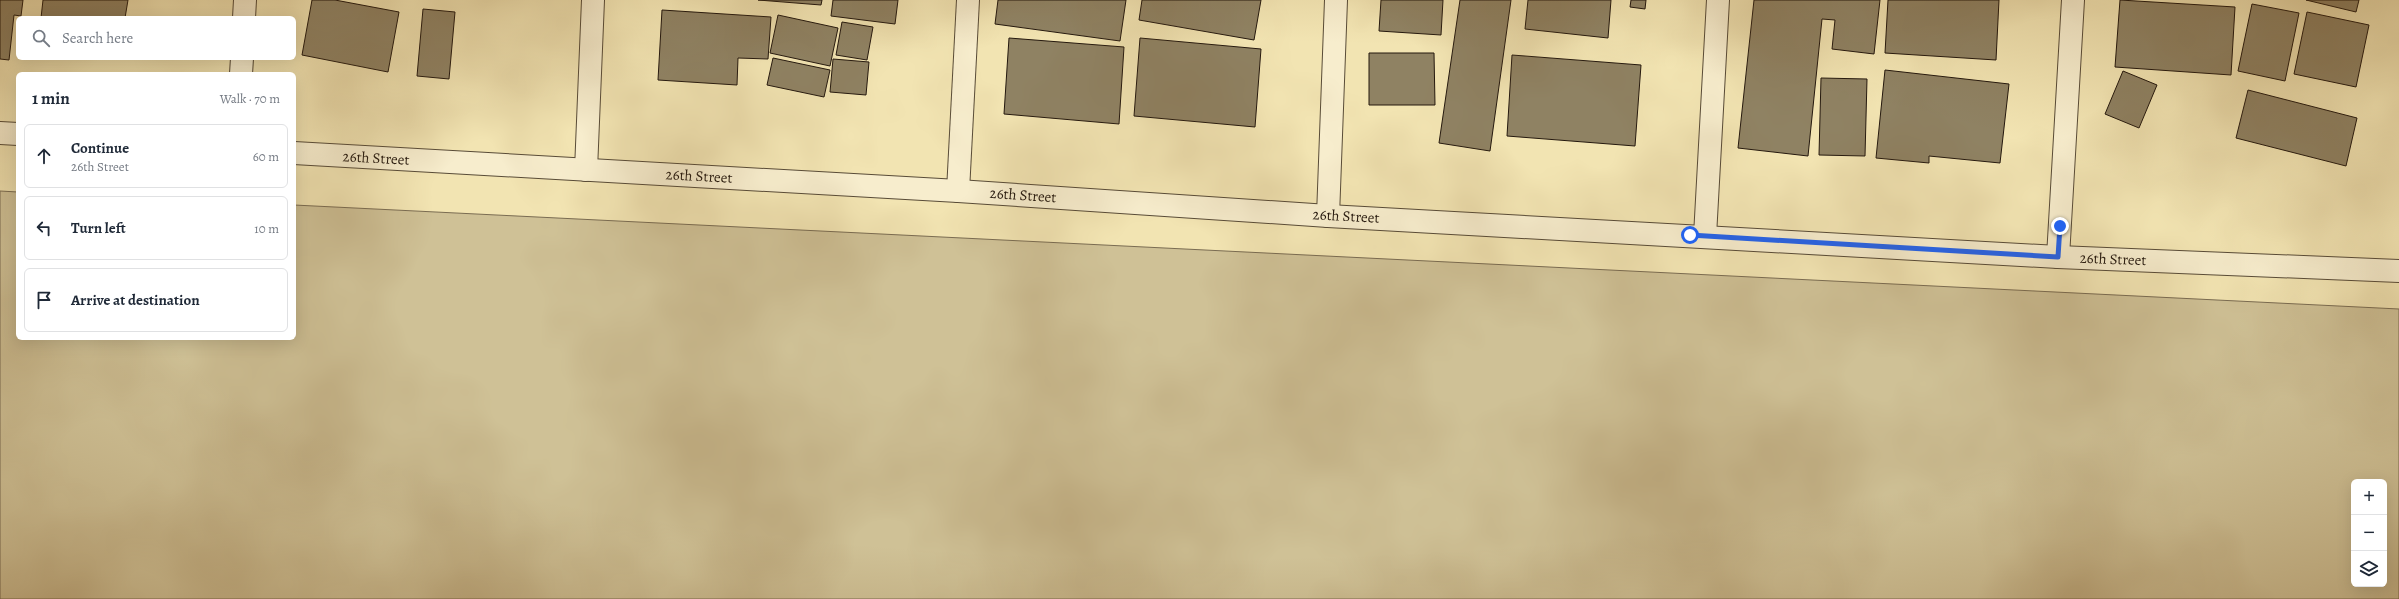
<!DOCTYPE html>
<html lang="en">
<head>
<meta charset="utf-8">
<style>
	body { margin:0; font-family:Alegreya,serif; background:#f6f6f7; color:#1f2937 }
	.controls { position:absolute; right:12px; bottom:12px; display:grid; overflow:hidden; border-radius:6px; box-shadow:0 4px 16px #0002 }
	.controls button { width:36px; height:36px; display:grid; place-items:center; padding:0; border:0; border-bottom:1px solid #e0e1e3; background:#fff; color:#1f2937; font:20px sans-serif }
	.stop { position:absolute; width:12px; height:12px; margin:-9px; border:3px solid #2563eb; border-radius:50%; background:#fff }
	.stop.end { background:#2563eb; border-color:#fff; box-shadow:0 1px 4px #0008 }
	.list { margin:0; padding:0; list-style:none }
	h2 { display:flex; justify-content:space-between; align-items:center; height:52px; margin:0; padding:0 16px; font-size:17px }
	h2 small { font-size:13px; font-weight:400; color:#747a83 }
	.list li { display:grid; grid-template-columns:26px 1fr auto; gap:12px; align-items:center; box-sizing:border-box; height:64px; margin:0 8px 8px; padding:0 8px; border:1px solid #e0e1e3; border-radius:6px }
	.list b { display:block; font-size:15px; white-space:nowrap }
	.list p { margin:0; font-size:13px; white-space:nowrap; color:#747a83 }
	.list em { font-size:13px; font-style:normal; color:#747a83 }
	.icon { flex:none; width:22px; height:22px; fill:none; stroke:currentColor; stroke-width:2; stroke-linecap:round; stroke-linejoin:round }
	.map { position:relative; flex:none; width:2399px; height:599px; overflow:hidden }
	.search { position:absolute; background:#fff; box-shadow:0 4px 16px #0002; left:16px; top:16px; width:280px; height:44px; display:flex; align-items:center; gap:10px; box-sizing:border-box; padding:0 14px; border-radius:6px; color:#747a83; font-size:15px }
	.panel { position:absolute; background:#fff; box-shadow:0 4px 16px #0002; left:16px; top:72px; width:280px; height:268px; border-radius:6px }
	.map>svg:first-child { display:block }
</style>
</head>
<body>
<div class="map">
<svg width="2399" height="599" viewBox="0 0 2399 599">
	<rect width="100%" height="100%" fill="#f2e4b2"/>
	<filter id="stains"><feTurbulence type="fractalNoise" baseFrequency=".005" numOctaves="4"/><feColorMatrix values="0 0 0 0 .2 0 0 0 0 .09 0 0 0 0 .02 0 0 0 .5 -.17"/></filter>
	<radialGradient id="worn" r=".72"><stop offset=".6" stop-color="#630" stop-opacity="0"/><stop offset="1" stop-color="#630" stop-opacity=".3"/></radialGradient>
	<path fill="#cfc196" stroke="#7a6c52" fill-rule="evenodd" d="M0,191L18,192V338H294V205L2399,309V599H0ZM2354,482H2384V584H2354Z"/>
	<g fill="#8f8263" stroke="#24180e">
		<path d="M0,0H23L21,16L14,15L9,60L0,59Z"/>
		<path d="M43,0H128L125,18H41Z"/>
		<path d="M312,0H335L399,12L388,72L302,55Z"/>
		<path d="M758,0H822L821,5Z"/>
		<path d="M833,0H898L895,24L831,16Z"/>
		<path d="M998,0H1126L1120,41L995,24Z"/>
		<path d="M1142,0H1261L1254,40L1139,20Z"/>
		<path d="M1381,0H1443L1441,35L1379,31Z"/>
		<path d="M1460,0H1511L1490,151L1439,143Z"/>
		<path d="M1528,0H1611L1608,38L1525,29Z"/>
		<path d="M1631,0H1646L1645,9L1630,7Z"/>
		<path d="M1754,0H1880L1874,54L1832,49L1835,20L1822,19L1808,156L1738,148Z"/>
		<path d="M1888,0H1999L1996,60L1885,53Z"/>
		<path d="M2120,0L2235,7L2231,75L2115,67Z"/>
		<path d="M2306,0H2359L2356,12Z"/>
		<path d="M2252,4L2299,13L2285,81L2238,71Z"/>
		<path d="M423,9L455,12L449,79L417,76Z"/>
		<path d="M662,10L771,17L768,59L738,58L737,85L658,80Z"/>
		<path d="M2307,12L2369,25L2356,87L2294,74Z"/>
		<path d="M778,15L838,28L830,66L770,53Z"/>
		<path d="M842,22L873,27L867,60L836,55Z"/>
		<path d="M1009,38L1124,47L1119,124L1004,114Z"/>
		<path d="M1140,38L1261,49L1255,127L1134,116Z"/>
		<path d="M1369,53H1434L1435,105H1369Z"/>
		<path d="M1512,55L1641,65L1635,146L1507,136Z"/>
		<path d="M773,58L830,70L824,97L767,85Z"/>
		<path d="M833,59L869,62L866,95L830,92Z"/>
		<path d="M1885,70L2009,84L2000,163L1929,156V163L1876,158Z"/>
		<path d="M2123,71L2157,85L2139,128L2105,114Z"/>
		<path d="M1821,78L1867,79L1865,156L1819,155Z"/>
		<path d="M2248,90L2357,118L2346,166L2236,138Z"/>
	</g>
	<g fill="none" stroke-linecap="round" stroke-linejoin="round">
		<defs>
			<g id="minor">
				<path d="M244,18L245,0"/>
				<path d="M241,74L242,58"/>
				<path d="M0,133L18,134"/>
				<path d="M294,153L958,191L1328,216L2058,257L2399,271"/>
				<path d="M586,170L593,0"/>
				<path d="M958,191L968,0"/>
				<path d="M1328,216L1336,0"/>
				<path d="M1705,236L1718,0"/>
				<path d="M2058,257L2073,0"/>
			</g>
		</defs>
		<use href="#minor" stroke="#584b37" stroke-width="24"/>
		<use href="#minor" stroke="#f7edcd" stroke-width="22"/>
	</g>
	<g fill="none" stroke-linecap="round" stroke-linejoin="round">
		<path stroke="#2563eb" stroke-width="5" d="M1690,235L2058,257L2060,226"/>
	</g>
	<g text-anchor="middle" stroke-width="3.5" stroke-linejoin="round" paint-order="stroke">
		<g font-size="15" fill="#24180e" stroke="#f7edcd">
			<text transform="translate(376 158) rotate(3)" y="5">26th Street</text>
			<text transform="translate(699 176) rotate(3)" y="5">26th Street</text>
			<text transform="translate(1023 195) rotate(4)" y="5">26th Street</text>
			<text transform="translate(1346 216) rotate(3)" y="5">26th Street</text>
			<text transform="translate(2113 259) rotate(2)" y="5">26th Street</text>
		</g>
	</g>
	<rect width="100%" height="100%" filter="url(#stains)"/>
	<rect width="100%" height="100%" fill="url(#worn)"/>
</svg>
<div class="controls">
<button>+</button>
<button>−</button>
<button><svg class="icon" aria-label="layers" viewBox="0 0 24 24"><path d="M12 4l9 5-9 5-9-5zM3 14l9 5 9-5"/></svg></button>
</div>
<div class="stop" style="left:1690px;top:235px"></div>
<div class="stop end" style="left:2060px;top:226px"></div>
<div class="search"><svg class="icon" aria-label="search" viewBox="0 0 24 24"><circle cx="10" cy="10" r="6"/><path d="M15 15l6 6"/></svg>Search here</div>
<section class="panel">
<h2>1 min<small>Walk · 70 m</small></h2>
<ul class="list">
<li><svg class="icon" aria-label="ahead" viewBox="0 0 24 24"><path d="M12 20V5M6 11l6-6 6 6"/></svg><div><b>Continue</b><p>26th Street</p></div><em>60 m</em></li>
<li><svg class="icon" aria-label="left" viewBox="0 0 24 24"><path d="M17 20v-9H6M10 6l-5 5 5 5"/></svg><div><b>Turn left</b></div><em>10 m</em></li>
<li><svg class="icon" aria-label="arrive" viewBox="0 0 24 24"><path d="M6 21V4h12l-3 4 3 4H6"/></svg><div><b>Arrive at destination</b></div></li>
</ul>
</section>
</div>
</body>
</html>
